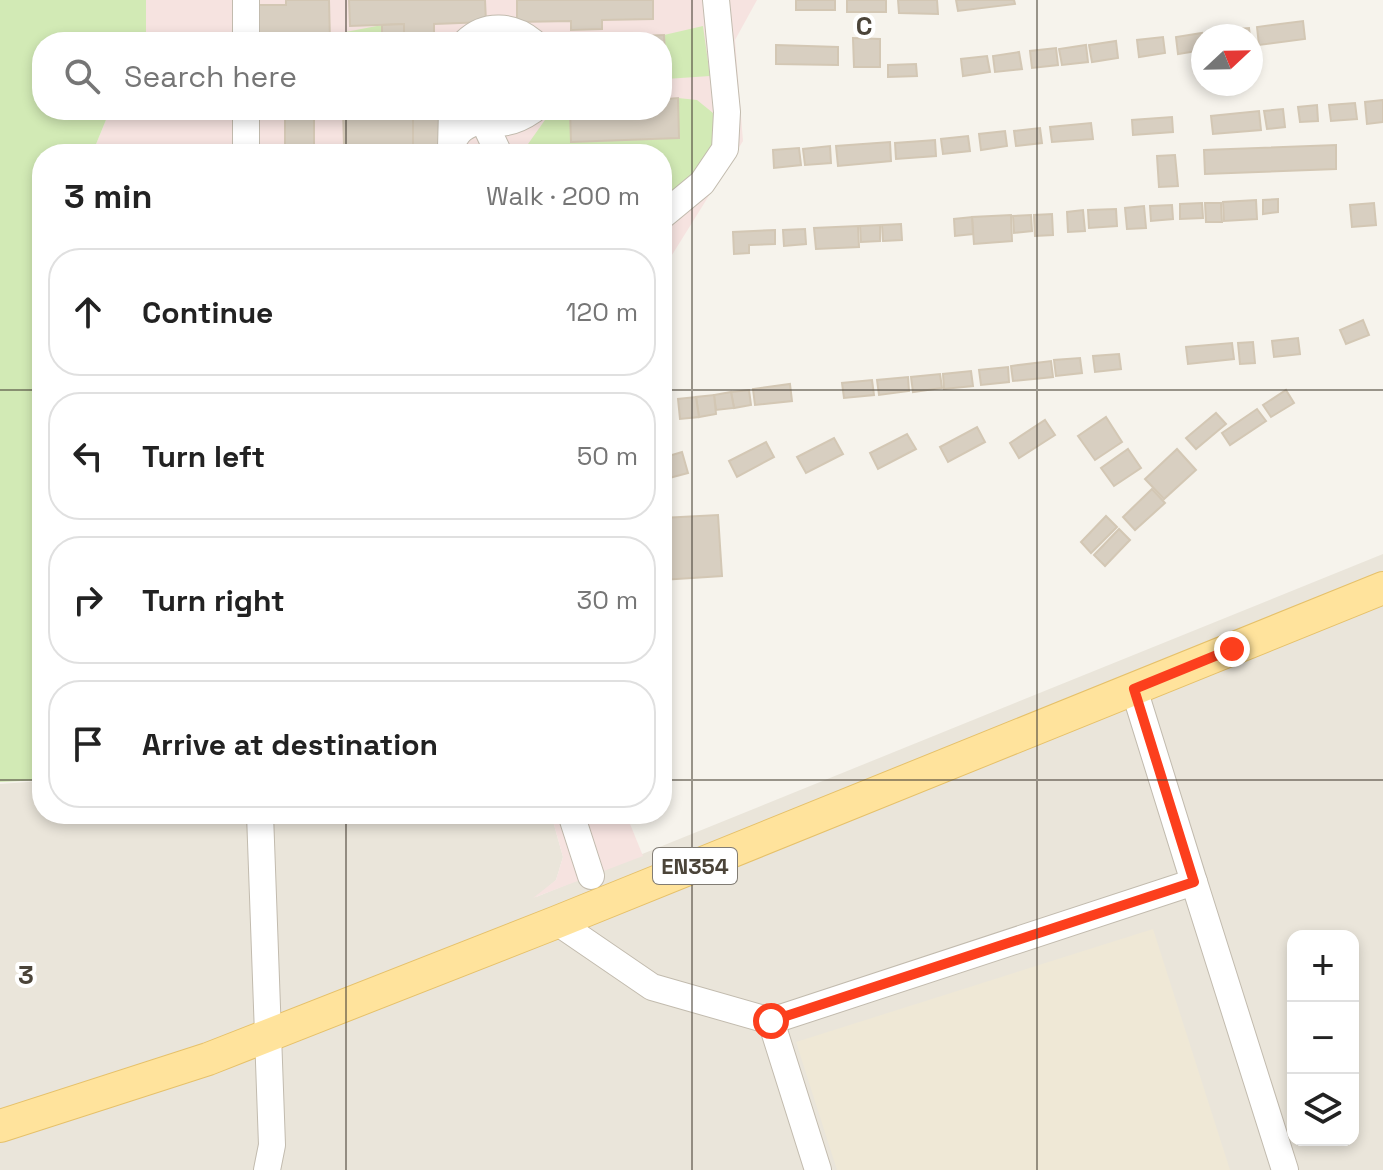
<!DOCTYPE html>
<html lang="en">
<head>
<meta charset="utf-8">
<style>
	body { margin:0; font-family:"Space Grotesk",sans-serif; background:#f6f6f6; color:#222 }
	.controls { position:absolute; right:24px; bottom:24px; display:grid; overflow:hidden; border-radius:16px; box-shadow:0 4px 12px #0003 }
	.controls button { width:72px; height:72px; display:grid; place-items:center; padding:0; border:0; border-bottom:2px solid #e0e0e0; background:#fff; color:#222; font:40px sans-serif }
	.compass { position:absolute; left:1191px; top:24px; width:72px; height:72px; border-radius:50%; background:#fff; box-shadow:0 4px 12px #0003; rotate:68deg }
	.stop { position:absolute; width:24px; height:24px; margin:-18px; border:6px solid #fc3f1d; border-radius:50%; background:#fff }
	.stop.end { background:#fc3f1d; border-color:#fff; box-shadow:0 2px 8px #0008 }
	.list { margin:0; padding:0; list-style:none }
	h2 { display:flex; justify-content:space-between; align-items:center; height:104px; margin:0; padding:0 32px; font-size:34px }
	h2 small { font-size:26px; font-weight:400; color:#767676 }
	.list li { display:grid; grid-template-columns:52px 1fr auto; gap:24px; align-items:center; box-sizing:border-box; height:128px; margin:0 16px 16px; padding:0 16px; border:2px solid #e0e0e0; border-radius:32px }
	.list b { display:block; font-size:30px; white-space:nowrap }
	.list em { font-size:26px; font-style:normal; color:#767676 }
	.icon { flex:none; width:44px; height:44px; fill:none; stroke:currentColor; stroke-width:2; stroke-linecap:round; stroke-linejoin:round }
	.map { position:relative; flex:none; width:1383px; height:1170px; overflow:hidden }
	.search { position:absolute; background:#fff; box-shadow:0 4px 12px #0003; left:32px; top:32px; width:640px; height:88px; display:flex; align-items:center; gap:20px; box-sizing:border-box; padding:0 28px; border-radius:32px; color:#767676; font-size:30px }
	.panel { position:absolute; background:#fff; box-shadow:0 4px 12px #0003; left:32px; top:144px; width:640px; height:680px; border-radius:32px }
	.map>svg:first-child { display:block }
</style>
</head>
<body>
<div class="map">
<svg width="1383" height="1170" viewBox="0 0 1383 1170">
	<rect width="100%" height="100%" fill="#f6f3ec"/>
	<path fill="#eae5da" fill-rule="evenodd" d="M1383,554V1170H0V784L42,781V814H551L563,857L556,880L536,897ZM1293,936H1353V1140H1293Z"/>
	<path fill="#efe8d6" d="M1153,929L1230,1170H837L796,1042Z"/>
	<g fill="#f6e3e0">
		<path d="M146,0H757L735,40L743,141L662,271V154H92L110,110H662V42H146Z"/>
		<path d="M551,814H626L643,856L533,898L556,880L563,857Z"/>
	</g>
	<g fill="#d2eab5">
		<path d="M0,0H146V42H42V110H110L92,154H42V780L0,782Z"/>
		<path d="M382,25V42H330V35Z"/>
		<path d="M703,26L710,76L666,79L664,35Z"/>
		<path d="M678,98L697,100L713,113L715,143L695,175L662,202V154H521L552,110H570L571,141L679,138Z"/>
		<path d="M314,145L401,146L404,154H314Z"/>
	</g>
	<g fill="#d8cfc1" stroke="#d3c7b4" stroke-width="2">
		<path d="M286,0H329L330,42H258V5H286Z"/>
		<path d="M349,0H485L486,22L434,24V33L404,34V24L350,26Z"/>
		<path d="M517,0H653V19L602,20V29L571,30V21L517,22Z"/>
		<rect x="796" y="0" width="39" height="10"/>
		<rect x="847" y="0" width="39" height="12"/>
		<path d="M898,0H937L938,14L899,13Z"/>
		<path d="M956,0H1014L1015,4L958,11Z"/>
		<path d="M1303,21L1305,39L1259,45L1257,27Z"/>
		<path d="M404,24V34H411L412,42H382V25Z"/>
		<path d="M1249,28L1250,36H1226V30Z"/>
		<path d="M1202,33L1203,50L1178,54L1176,37Z"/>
		<path d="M664,35L667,99L678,98L679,138L571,142L570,110H662V42H640V36Z"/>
		<path d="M1163,37L1165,53L1139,57L1137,40Z"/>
		<path d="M853,38L880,39V67H854Z"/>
		<path d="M1116,41L1118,58L1092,62L1089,45Z"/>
		<path d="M776,45L838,47V65L776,64Z"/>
		<path d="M1086,45L1088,62L1062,65L1059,49Z"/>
		<path d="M1056,48L1058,65L1032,68L1030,51Z"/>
		<path d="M1019,52L1022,69L995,72L993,56Z"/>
		<path d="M987,56L990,72L963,76L961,59Z"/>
		<path d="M916,64L917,76L888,77V65Z"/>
		<path d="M1383,100V122L1367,124L1365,102Z"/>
		<path d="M1355,103L1357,119L1331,121L1329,105Z"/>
		<path d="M1317,105L1318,121L1300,122L1298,107Z"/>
		<path d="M1283,109L1285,127L1267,129L1264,111Z"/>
		<rect x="285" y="110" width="29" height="44"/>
		<path d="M343,110H413V146H344Z"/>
		<path d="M413,110H444L445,145L413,146Z"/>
		<path d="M1259,111L1261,130L1213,134L1211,116Z"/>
		<path d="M1172,117L1173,132L1133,135L1132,120Z"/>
		<path d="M1091,123L1093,139L1052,142L1050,127Z"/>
		<path d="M1040,128L1042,143L1016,146L1014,131Z"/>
		<path d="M1005,131L1007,146L981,150L979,134Z"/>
		<path d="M968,136L970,151L943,154L941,139Z"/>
		<path d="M935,140L936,156L896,159L895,143Z"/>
		<path d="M890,142L891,161L838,166L836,146Z"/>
		<path d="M1336,145V169L1205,174L1204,150Z"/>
		<path d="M830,146L831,163L805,165L803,149Z"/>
		<path d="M799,148L801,165L774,168L773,150Z"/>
		<path d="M1175,155L1178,186L1159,187L1157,156Z"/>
		<path d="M1278,199V212L1263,214V200Z"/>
		<path d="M1256,200L1257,219L1224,221L1223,202Z"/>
		<path d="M1202,203L1203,218L1180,219V204Z"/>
		<path d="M1205,203H1221L1222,222H1206Z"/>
		<path d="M1374,203L1376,225L1352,227L1350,205Z"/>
		<path d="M1172,205L1173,219L1151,221L1150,206Z"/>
		<path d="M1144,206L1146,228L1127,229L1125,208Z"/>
		<path d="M1116,209L1117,226L1089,228L1088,210Z"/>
		<path d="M1083,210L1085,231L1068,232L1067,212Z"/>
		<path d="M1052,214L1053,235L1035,236L1034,215Z"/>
		<path d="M1011,215L1012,241L974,244L972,217Z"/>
		<path d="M1031,215L1032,231L1014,233L1013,216Z"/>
		<path d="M972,217L973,234L955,236L954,219Z"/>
		<path d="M901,224L902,240L883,241L882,225Z"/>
		<path d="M880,225V241L861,242L860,226Z"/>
		<path d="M858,226L859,247L816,249L814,228Z"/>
		<path d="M805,229L806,244L784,246L783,230Z"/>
		<path d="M775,230V244L749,245V253L734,254L733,232Z"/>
		<path d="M1363,320L1369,335L1346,344L1340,330Z"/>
		<path d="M1298,338L1300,354L1274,357L1272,341Z"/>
		<path d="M1253,342L1255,363L1240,364L1238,343Z"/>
		<path d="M1232,343L1234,359L1188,364L1186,347Z"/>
		<path d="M1119,354L1121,369L1095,372L1093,356Z"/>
		<path d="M1080,358L1082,373L1056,376L1054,360Z"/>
		<path d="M1051,361L1053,377L1013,381L1011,366Z"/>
		<path d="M1008,367L1009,382L981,385L979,370Z"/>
		<path d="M971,371L973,386L944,389L943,374Z"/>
		<path d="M940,374L942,388L913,392L911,377Z"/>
		<path d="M908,377L909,391L879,395L877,380Z"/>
		<path d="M872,380L874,395L844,398L842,383Z"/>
		<path d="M790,384L792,401L755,405L753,389Z"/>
		<path d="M749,390L751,405L734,408L731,392Z"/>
		<path d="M1286,390L1294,403L1271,417L1263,405Z"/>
		<path d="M731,392L734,408L716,410L714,395Z"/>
		<path d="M714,395L716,414L699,417L696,397Z"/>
		<path d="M696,397L699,417L680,419L678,399Z"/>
		<path d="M1257,409L1266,421L1230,445L1222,433Z"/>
		<path d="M1216,413L1226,424L1196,449L1186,438Z"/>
		<path d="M1106,417L1122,442L1095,460L1078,436Z"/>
		<path d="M1045,420L1055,435L1019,458L1010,443Z"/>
		<path d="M977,427L985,442L948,462L940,447Z"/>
		<path d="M907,434L916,449L878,469L870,453Z"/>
		<path d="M834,438L843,454L806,473L797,457Z"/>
		<path d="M766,442L774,457L737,477L729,461Z"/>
		<path d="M1128,449L1141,468L1114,486L1101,468Z"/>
		<path d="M1177,449L1196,470L1164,499L1145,479Z"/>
		<path d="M682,452L688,473L662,480V458Z"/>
		<path d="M1152,489L1165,503L1135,530L1123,517Z"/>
		<path d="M718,515L722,576L662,580V518Z"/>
		<path d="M1106,516L1117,527L1091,553L1081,542Z"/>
		<path d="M1119,529L1130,540L1105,566L1094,555Z"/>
	</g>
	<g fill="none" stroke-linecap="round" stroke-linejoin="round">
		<defs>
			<g id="minor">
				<path d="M246,42V0"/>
				<path d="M466,42C485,23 513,25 533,42"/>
				<path d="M452,110L451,148C456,130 465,125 483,120L499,154"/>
				<path d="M471,113C491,129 513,124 533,110"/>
				<path d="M246,154V110"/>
				<path d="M662,216L702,183L725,149L727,112L716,0"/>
				<path d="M260,814L272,1145L267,1170"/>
				<path d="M571,814L591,876"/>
				<path d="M1194,882L1285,1170"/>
				<path d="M557,922L652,987L771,1021L1194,882L1134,689"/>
				<path d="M771,1021L818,1170"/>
			</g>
			<path id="major" d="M0,1126L208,1059L557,922L1383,588"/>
		</defs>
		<use href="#minor" stroke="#c2bbae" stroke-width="28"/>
		<use href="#major" stroke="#e6c16a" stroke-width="34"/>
		<use href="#minor" stroke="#fff" stroke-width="26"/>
		<use href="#major" stroke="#ffe39c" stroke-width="32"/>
	</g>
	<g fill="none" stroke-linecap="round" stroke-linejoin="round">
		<path stroke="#fc3f1d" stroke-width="10" d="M771,1021L1194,882L1134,689L1232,649"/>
	</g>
	<path fill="none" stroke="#4b4439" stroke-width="2" stroke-opacity="0.55" d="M346,0V42M692,0V1170M1037,0V1170M346,110V154M0,390H42M662,390H1383M0,780H42M662,780H1383M346,814V1170"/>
	<g text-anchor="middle" stroke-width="8" stroke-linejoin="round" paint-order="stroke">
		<rect fill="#fff" stroke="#817c74" stroke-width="2" x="653" y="848" width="84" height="36" rx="6"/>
		<g font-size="22" font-weight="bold" fill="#4b4439">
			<text x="695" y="874">EN354</text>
		</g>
	</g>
	<g font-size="26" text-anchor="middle" font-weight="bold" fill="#4b4439" stroke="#fff" stroke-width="8" stroke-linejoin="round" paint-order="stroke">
		<text x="864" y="35">C</text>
		<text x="26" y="984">3</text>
	</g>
</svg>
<div class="controls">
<button>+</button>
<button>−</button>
<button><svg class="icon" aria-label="layers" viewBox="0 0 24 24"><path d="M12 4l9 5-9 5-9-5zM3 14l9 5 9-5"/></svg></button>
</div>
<svg class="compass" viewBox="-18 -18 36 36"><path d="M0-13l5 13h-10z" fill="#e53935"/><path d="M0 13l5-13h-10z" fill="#767676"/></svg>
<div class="stop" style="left:771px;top:1021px"></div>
<div class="stop end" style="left:1232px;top:649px"></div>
<div class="search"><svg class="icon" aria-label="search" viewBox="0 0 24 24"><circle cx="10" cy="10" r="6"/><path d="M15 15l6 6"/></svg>Search here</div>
<section class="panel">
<h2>3 min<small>Walk · 200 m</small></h2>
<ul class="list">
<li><svg class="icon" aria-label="ahead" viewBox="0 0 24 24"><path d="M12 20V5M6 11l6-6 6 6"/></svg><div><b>Continue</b></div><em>120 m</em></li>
<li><svg class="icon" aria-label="left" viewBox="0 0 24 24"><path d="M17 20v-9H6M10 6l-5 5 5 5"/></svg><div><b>Turn left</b></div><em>50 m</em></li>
<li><svg class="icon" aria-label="right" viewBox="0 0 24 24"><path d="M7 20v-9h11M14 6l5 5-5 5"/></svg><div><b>Turn right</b></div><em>30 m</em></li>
<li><svg class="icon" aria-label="arrive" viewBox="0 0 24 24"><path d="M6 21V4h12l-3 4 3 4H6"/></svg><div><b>Arrive at destination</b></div></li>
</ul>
</section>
</div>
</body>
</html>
